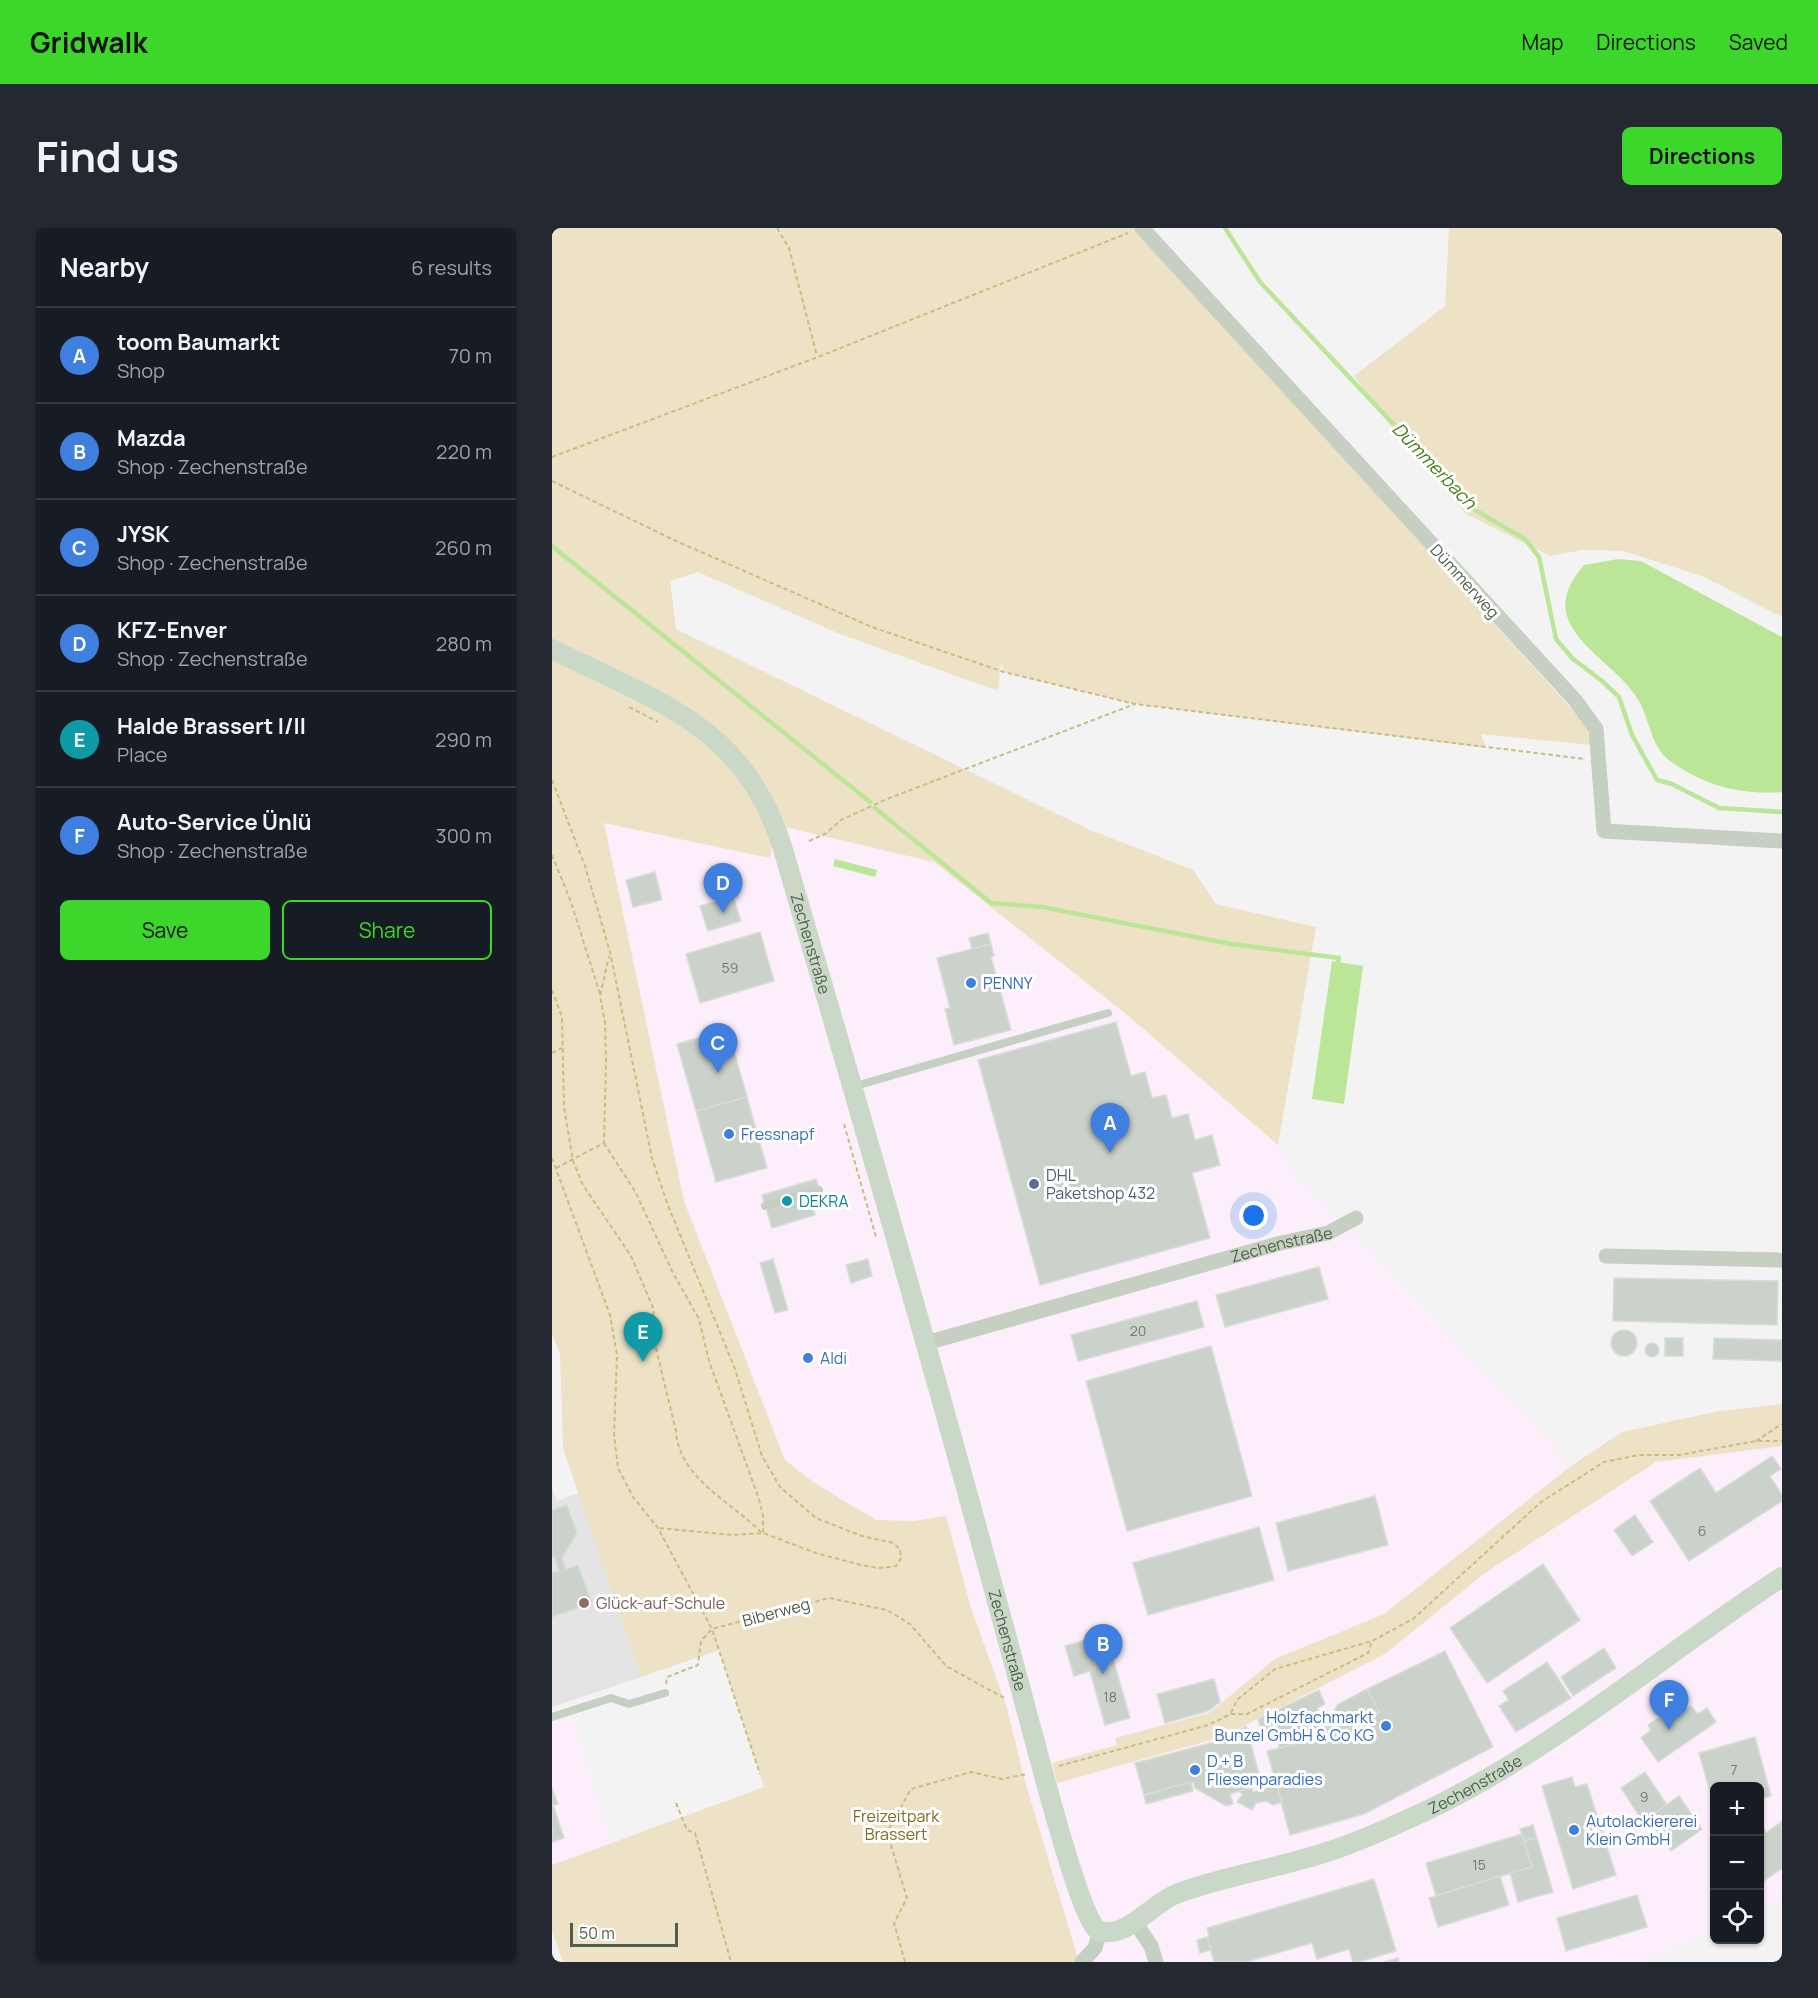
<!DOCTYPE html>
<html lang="en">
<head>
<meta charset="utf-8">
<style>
	body { margin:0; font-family:Manrope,sans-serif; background:#242831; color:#f1f3f6 }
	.controls { position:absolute; right:18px; bottom:18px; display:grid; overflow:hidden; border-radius:9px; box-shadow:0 2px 4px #0004 }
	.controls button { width:54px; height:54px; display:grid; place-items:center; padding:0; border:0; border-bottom:2px solid #363941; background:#171b24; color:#f1f3f6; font:30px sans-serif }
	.scale { position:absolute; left:18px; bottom:15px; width:108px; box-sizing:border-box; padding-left:6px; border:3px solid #4f5f4c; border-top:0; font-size:16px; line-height:21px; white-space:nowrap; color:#4f5f4c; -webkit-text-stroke:4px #fff; paint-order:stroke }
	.you { position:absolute; left:702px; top:988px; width:21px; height:21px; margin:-15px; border:4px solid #fff; border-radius:50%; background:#1a73e8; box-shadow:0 0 0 9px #1a73e833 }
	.badge { display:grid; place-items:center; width:39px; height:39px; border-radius:50%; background:#3cd72a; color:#fff; font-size:20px; font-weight:700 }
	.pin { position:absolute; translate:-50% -50px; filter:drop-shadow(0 2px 3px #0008) }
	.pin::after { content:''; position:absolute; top:32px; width:21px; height:18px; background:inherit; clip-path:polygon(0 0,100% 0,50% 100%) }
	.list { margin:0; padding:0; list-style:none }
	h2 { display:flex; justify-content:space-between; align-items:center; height:78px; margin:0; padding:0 24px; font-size:26px }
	h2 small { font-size:20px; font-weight:400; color:#9ea1a6 }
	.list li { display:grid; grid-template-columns:39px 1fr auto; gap:18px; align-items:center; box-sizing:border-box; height:96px; padding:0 24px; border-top:2px solid #363941 }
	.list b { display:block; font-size:22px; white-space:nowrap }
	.list p { margin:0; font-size:20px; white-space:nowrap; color:#9ea1a6 }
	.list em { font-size:20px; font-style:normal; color:#9ea1a6 }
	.actions { display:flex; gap:12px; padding:18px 24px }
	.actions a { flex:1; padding:14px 0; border:2px solid #3cd72a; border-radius:9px; text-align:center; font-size:21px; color:#3cd72a }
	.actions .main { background:#3cd72a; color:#111 }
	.icon { flex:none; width:33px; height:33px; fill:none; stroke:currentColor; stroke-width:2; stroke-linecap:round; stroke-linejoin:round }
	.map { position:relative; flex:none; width:1230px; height:1734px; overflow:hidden; border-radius:9px }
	header { display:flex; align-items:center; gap:36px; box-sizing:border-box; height:84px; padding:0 30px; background:#3cd72a; color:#111 }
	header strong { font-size:28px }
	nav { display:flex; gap:33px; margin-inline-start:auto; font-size:21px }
	.intro { display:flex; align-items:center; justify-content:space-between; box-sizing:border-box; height:144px; padding:0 36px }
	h1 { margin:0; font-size:42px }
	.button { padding:15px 27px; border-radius:9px; background:#3cd72a; color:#111; font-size:21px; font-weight:700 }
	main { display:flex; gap:36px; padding:0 36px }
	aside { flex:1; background:#171b24; border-radius:9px; box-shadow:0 2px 4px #0004 }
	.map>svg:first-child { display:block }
</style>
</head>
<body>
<header>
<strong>Gridwalk</strong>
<nav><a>Map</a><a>Directions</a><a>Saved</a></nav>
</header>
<div class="intro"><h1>Find us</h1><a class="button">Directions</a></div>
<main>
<aside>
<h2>Nearby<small>6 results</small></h2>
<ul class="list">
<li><span class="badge" style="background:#3f7fe0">A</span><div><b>toom Baumarkt</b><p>Shop</p></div><em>70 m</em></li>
<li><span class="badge" style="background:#3f7fe0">B</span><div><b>Mazda</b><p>Shop · Zechenstraße</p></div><em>220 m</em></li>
<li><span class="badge" style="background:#3f7fe0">C</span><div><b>JYSK</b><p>Shop · Zechenstraße</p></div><em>260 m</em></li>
<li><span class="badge" style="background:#3f7fe0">D</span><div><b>KFZ-Enver</b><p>Shop · Zechenstraße</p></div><em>280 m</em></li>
<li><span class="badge" style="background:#0f9aa8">E</span><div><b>Halde Brassert I/II</b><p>Place</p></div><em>290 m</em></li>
<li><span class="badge" style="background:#3f7fe0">F</span><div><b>Auto-Service Ünlü</b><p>Shop · Zechenstraße</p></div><em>300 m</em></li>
</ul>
<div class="actions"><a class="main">Save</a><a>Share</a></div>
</aside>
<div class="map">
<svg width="1230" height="1734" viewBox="0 0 1230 1734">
	<rect width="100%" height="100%" fill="#f3f3f4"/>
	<g fill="#fceffb">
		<path d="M52,595L217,630L223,597L382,634L574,786L726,918L742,947L818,1022L1019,1238L832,1386L723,1431L657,1485L564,1510L565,1517L500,1535L670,1509L833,1426L933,1345L1104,1234L1230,1218V1672L1208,1682V1558H1162V1702L1091,1734H527L473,1553L454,1477L419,1380L394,1288L362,1293L324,1292L261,1254L233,1232L132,973Z"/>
		<path d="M21,1489L61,1616L0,1637V1496Z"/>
	</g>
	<path fill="#e4e4e5" d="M0,1260L5,1273L27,1265L89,1449L0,1479Z"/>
	<g fill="#ede2c6">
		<path d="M0,0H583L1035,498L1039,517L929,506L934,520L583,476L452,444L449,434L446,463L288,406L146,344L118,353L124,401L536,601L641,642L664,676L764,699L726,917L574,786L382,634L224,597L218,630L52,595L132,973L233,1232L261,1254L324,1292L362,1293L394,1288L419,1380L454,1477L473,1553L527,1734H11L0,1703V1637L212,1559L167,1422L89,1449L11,1220L8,1125L0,1107Z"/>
		<path d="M897,0H1230V389L1150,348L1071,323L1030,322L998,328L914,286L843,203L802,148L893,78Z"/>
		<path d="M1230,1176V1218L1104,1234L933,1345L833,1426L670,1509L505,1555L500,1535L565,1517L563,1510L657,1485L723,1431L832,1386L1019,1238L1070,1204L1167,1183Z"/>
	</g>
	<g fill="#bbe697">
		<path d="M1066,331L1089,333L1230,409V564C1188,567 1153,558 1118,533C1099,519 1098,493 1087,473C1062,428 976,400 1032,337Z"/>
		<path d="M283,631L325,642L323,649L281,638Z"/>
		<path d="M780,733L811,738L792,876L760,871Z"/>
	</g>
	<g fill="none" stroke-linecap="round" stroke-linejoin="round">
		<g stroke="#bbe697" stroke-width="4.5">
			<path d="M673,0L708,54L921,281L973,311L987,329L1004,411L1021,431L1049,452L1067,469L1080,507L1105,552L1120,556L1167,580L1230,584"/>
			<path d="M0,318L318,574"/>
			<path d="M323,580L439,675L490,679L679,716L787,730L786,734"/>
		</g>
	</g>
	<g fill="#cbd1cb" stroke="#d7ddd7" stroke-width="1.5">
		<path d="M103,644L110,672L81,679L74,652Z"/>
		<path d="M181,668L189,693L156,703L148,678Z"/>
		<path d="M208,704L222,753L148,775L134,726Z"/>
		<path d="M436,705L439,716L420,721L417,710Z"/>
		<path d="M439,716L442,728L439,729L459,802L402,817L393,781L398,780L385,730Z"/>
		<path d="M564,794L579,848L593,844L600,870L614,867L620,890L636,886L643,912L660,907L668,937L640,945L658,1010L488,1057L426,832Z"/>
		<path d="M176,801L195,869L144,883L125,816Z"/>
		<path d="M195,869L215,940L164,954L144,883Z"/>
		<path d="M264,951L268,963L257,966L263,987L220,1000L210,967Z"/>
		<path d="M221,1031L236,1082L223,1085L208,1035Z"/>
		<path d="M316,1031L320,1048L299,1055L294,1037Z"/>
		<path d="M767,1039L776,1071L673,1099L664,1067Z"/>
		<path d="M1062,1050L1226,1053L1225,1097L1061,1093Z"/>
		<path d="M645,1073L652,1099L526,1133L519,1107Z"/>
		<circle cx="1072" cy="1115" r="13"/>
		<rect x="1113" y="1110" width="18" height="18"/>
		<path d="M1162,1110L1230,1112V1133L1161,1131Z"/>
		<circle cx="1100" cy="1122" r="7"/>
		<path d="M659,1118L700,1268L575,1303L534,1153Z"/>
		<path d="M1220,1228L1229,1241L1218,1248L1230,1267V1273L1137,1333L1098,1273L1148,1240L1164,1265Z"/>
		<path d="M823,1268L836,1317L736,1343L724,1295Z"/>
		<path d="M15,1277L25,1305L10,1330L14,1341L26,1337L40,1375L0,1389V1345L7,1343L2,1329H0V1282Z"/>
		<path d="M1083,1287L1101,1314L1080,1328L1062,1302Z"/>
		<path d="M707,1299L722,1352L596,1387L581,1335Z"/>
		<path d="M991,1336L1028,1392L935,1455L898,1400Z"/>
		<path d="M554,1406L578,1490L553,1497L538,1443L522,1448L513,1418Z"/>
		<path d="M1052,1420L1064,1440L1021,1468L1009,1449Z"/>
		<path d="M893,1423L941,1519L812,1586L738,1607L715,1523L789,1504L827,1484L815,1461Z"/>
		<path d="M995,1434L1019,1470L964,1504L947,1478L957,1472L951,1463Z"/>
		<path d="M662,1451L668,1474L656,1483L613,1495L605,1466Z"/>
		<path d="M815,1461L827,1484L789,1504L781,1488L785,1477Z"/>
		<path d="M767,1462L773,1476L765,1480L773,1499L785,1496L789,1504L728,1520L722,1502L711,1507L706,1491Z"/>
		<path d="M1139,1478L1146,1486L1155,1480L1164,1494L1106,1534L1089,1510L1099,1502L1096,1497L1113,1486L1118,1493Z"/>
		<path d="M694,1498L710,1557L678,1566L681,1576L674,1578L643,1560L641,1554L592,1567L583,1535L670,1512Z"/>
		<path d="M1203,1509L1219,1568L1208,1571V1558H1162V1566L1159,1567L1147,1525Z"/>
		<path d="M1093,1544L1115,1577L1091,1594L1069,1560Z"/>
		<path d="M1020,1549L1023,1559L1035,1556L1064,1647L1021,1661L990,1558Z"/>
		<path d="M639,1554L641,1563L594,1576L592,1567Z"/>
		<path d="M725,1557L730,1574L721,1577L714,1573L704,1575L700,1582L685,1574L690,1567L688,1563L700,1560L701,1564Z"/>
		<path d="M0,1560L6,1576L0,1578Z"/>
		<path d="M1127,1568L1150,1601L1119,1623L1096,1590Z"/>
		<path d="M1,1577L12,1610L0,1614V1578Z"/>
		<path d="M1230,1593V1640L1208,1656V1595L1214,1605Z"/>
		<path d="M981,1597L985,1610L972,1613L968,1601Z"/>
		<path d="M970,1606L980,1639L884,1668L874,1635Z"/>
		<path d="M985,1610L1001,1664L966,1674L958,1645L980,1639L972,1613Z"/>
		<path d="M948,1648L957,1677L886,1699L877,1670Z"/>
		<path d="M822,1651L844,1723L807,1734H801L797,1721L765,1731L760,1715L694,1734H662L655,1709L657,1708L655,1700Z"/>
		<path d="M1085,1667L1095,1699L1014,1723L1005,1690Z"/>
		<path d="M655,1709L659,1722L648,1725L645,1712Z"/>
		<path d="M846,1730L847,1734H832Z"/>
	</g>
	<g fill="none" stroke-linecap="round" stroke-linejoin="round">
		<g stroke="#c9bd81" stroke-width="2" stroke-dasharray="4.5 3" stroke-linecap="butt">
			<path d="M225,0L237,20L265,128"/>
			<path d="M0,229L266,129L576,5"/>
			<path d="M0,253L124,313L320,399L452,444L583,476L1033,531"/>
			<path d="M77,479L106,494"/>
			<path d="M0,552L33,638L58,724L100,930L115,975L183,1141L210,1228L228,1259L264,1290L310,1308L341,1315L348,1321L349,1330L344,1338L327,1340L309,1337L264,1325L211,1305L181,1307L106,1300"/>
			<path d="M257,613L273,606L289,592L335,571L583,476"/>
			<path d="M0,627L19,674L48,766"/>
			<path d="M0,762L10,789L12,879L21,933L31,957L79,1028L102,1082L99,1100L124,1203C127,1250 178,1273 209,1304"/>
			<path d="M0,825L10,820"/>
			<path d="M292,896L324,1009"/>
			<path d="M52,915L84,965L121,1045L147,1091L157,1133L207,1271L211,1288V1305"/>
			<path d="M0,930L58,1087L65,1127L62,1206L66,1240L81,1269L106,1300L160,1401L208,1546"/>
			<path d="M4,940L52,915L54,833L53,794L48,768L57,728"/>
			<path d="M1204,1213L1230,1196"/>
			<path d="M114,1456L115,1449L146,1437L149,1413L160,1401L277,1370L335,1382L358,1396L394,1438L454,1471"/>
			<path d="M679,1485L685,1472L723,1441L820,1413L861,1391L989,1274L1052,1234L1087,1227H1127L1204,1213H1230"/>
			<path d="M507,1538L656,1497L679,1486H695L816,1425L820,1413"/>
			<path d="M124,1575L135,1602L143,1605L179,1734"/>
			<path d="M353,1734L342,1695L355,1670L335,1604L359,1561L419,1544L450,1551L475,1546"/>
		</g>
		<g stroke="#c5d0c2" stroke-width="8">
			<path d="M300,859L556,785"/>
			<path d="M213,978L267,962"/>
			<path d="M0,1489L59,1470L77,1476L113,1465"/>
		</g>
		<g stroke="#c5d0c2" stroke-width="15">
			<path d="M590,0L1023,472L1044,501L1052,603L1230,613"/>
			<path d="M1054,1028L1230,1032"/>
			<path id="s1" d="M374,1115L729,1015L776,1005L804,990"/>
			<path d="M583,1694L599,1718L604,1734"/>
			<path d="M530,1734L543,1720L548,1703"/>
		</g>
		<path stroke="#cad9c7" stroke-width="20" id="s2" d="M0,421C105,474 191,496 230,618C316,910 400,1202 478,1496C486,1523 529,1697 547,1703C576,1711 600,1675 624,1666C674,1647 729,1640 781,1622C814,1611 846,1596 878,1581C1004,1520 1113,1425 1230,1349"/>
	</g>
	<g fill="#3f7fe0" stroke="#fff" stroke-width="2">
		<circle cx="419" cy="755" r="6"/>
		<circle cx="177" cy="906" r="6"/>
		<circle cx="256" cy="1130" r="6"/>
		<circle cx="834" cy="1498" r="6"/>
		<circle cx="643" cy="1542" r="6"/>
		<circle cx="1022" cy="1602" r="6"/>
	</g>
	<circle fill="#5c6f8a" stroke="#fff" stroke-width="2" cx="482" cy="956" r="6"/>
	<circle fill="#0f9aa8" stroke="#fff" stroke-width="2" cx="235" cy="973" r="6"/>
	<circle fill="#8d6e63" stroke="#fff" stroke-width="2" cx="32" cy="1375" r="6"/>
	<g text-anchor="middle" stroke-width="6" stroke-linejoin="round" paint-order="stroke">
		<g font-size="14" fill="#6e7c6c">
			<text x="178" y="745">59</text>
			<text x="586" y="1108">20</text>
			<text x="1150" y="1308">6</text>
			<text x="558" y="1474">18</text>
			<text x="1182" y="1547">7</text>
			<text x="1092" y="1574">9</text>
			<text x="927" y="1642">15</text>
		</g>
		<g font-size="16" fill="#4f5f4c" stroke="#fff">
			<text transform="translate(913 353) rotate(48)" y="6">Dümmerweg</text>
			<text dy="6" stroke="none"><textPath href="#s2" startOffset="416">Zechenstraße</textPath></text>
			<text dy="6" stroke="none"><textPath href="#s1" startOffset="369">Zechenstraße</textPath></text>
			<text transform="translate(224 1384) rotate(-15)" y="6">Biberweg</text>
			<text dy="6" stroke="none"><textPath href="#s2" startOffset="1140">Zechenstraße</textPath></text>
			<text dy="6" stroke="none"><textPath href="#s2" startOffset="1854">Zechenstraße</textPath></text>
		</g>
		<g font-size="16" fill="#366cbe" stroke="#fff" text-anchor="start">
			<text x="431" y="761">PENNY</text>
			<text x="189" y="912">Fressnapf</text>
			<text x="268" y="1136">Aldi</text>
			<text x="822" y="1495" text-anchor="end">Holzfachmarkt<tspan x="822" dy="18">Bunzel GmbH &amp; Co KG</tspan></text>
			<text x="655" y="1539">D + B<tspan x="655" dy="18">Fliesenparadies</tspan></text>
			<text x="1034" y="1599">Autolackiererei<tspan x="1034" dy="18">Klein GmbH</tspan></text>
		</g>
		<g font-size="16" fill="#4e5e75" stroke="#fff" text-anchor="start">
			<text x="494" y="953">DHL<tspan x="494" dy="18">Paketshop 432</tspan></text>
		</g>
		<g font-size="16" fill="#0d838f" stroke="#fff" text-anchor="start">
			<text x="247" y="979">DEKRA</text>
		</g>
		<g font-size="16" fill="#785e54" stroke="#fff" text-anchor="start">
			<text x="44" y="1381">Glück-auf-Schule</text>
		</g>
		<g font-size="16" fill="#7c6d20" stroke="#fff">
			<text x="344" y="1594">Freizeitpark<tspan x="344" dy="18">Brassert</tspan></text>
		</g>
		<g font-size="18" font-style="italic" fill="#477f17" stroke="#fff">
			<text transform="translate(882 238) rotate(46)" y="6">Dümmerbach</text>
		</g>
	</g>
</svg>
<div class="controls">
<button>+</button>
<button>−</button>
<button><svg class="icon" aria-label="locate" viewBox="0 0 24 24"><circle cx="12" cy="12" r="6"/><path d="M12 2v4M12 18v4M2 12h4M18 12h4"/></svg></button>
</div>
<div class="scale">50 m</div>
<div class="you"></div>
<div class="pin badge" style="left:558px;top:925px;background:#3f7fe0">A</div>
<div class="pin badge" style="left:551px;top:1446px;background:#3f7fe0">B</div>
<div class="pin badge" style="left:166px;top:845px;background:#3f7fe0">C</div>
<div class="pin badge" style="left:171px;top:685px;background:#3f7fe0">D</div>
<div class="pin badge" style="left:91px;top:1134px;background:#0f9aa8">E</div>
<div class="pin badge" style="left:1117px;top:1502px;background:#3f7fe0">F</div>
</div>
</main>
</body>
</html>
